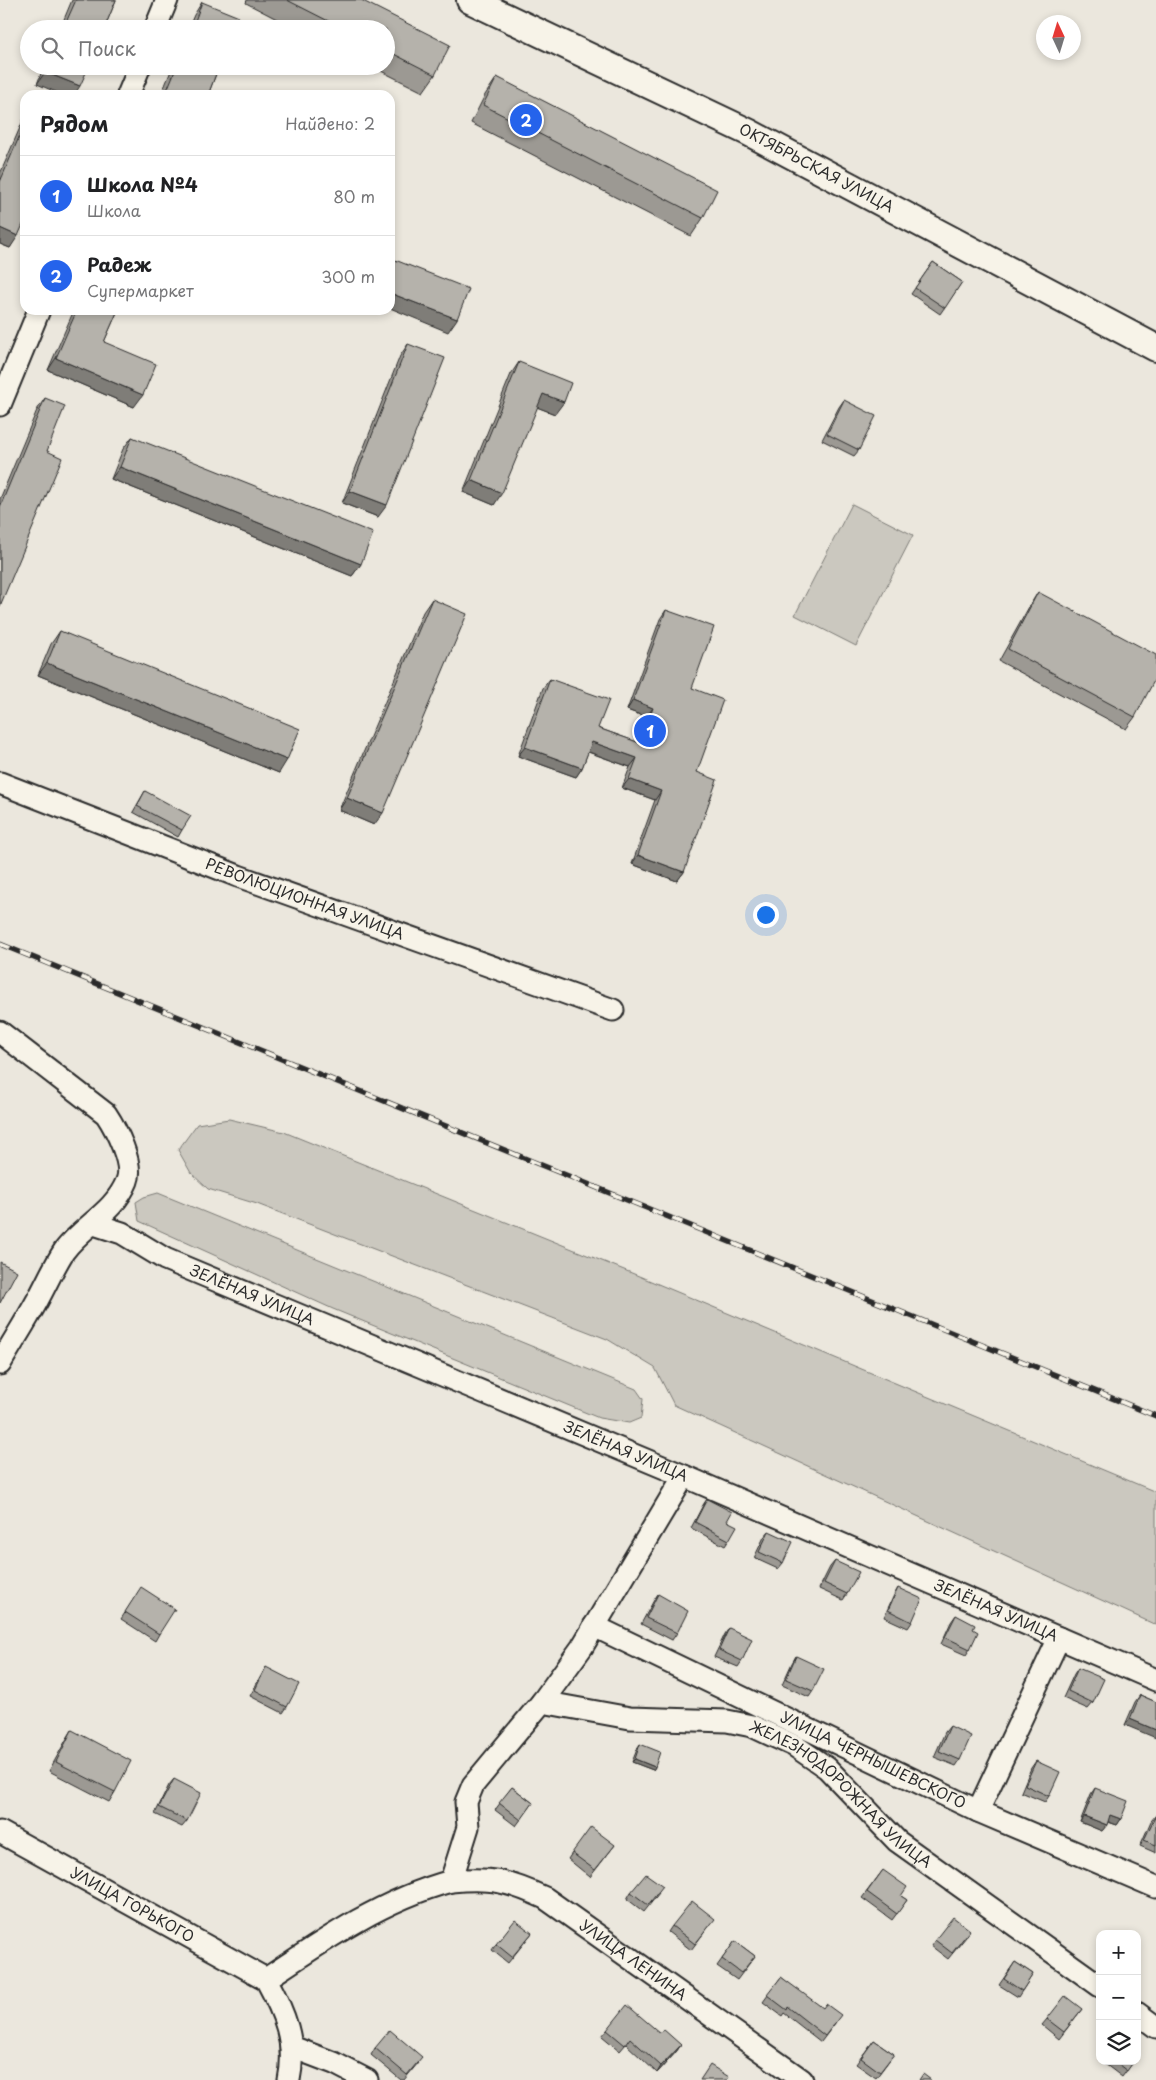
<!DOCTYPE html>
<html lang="ru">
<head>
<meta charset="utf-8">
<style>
	body { margin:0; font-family:"Playpen Sans",sans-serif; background:#f6f6f6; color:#202124 }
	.controls { position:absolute; right:15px; bottom:15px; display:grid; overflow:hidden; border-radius:10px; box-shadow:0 2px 8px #0003 }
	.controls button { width:45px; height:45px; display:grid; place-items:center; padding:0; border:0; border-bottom:1px solid #e0e0e0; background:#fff; color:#202124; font:25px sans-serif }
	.compass { position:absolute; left:1036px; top:15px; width:45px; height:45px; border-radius:50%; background:#fff; box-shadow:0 2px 8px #0003; rotate:356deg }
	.you { position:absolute; left:765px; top:914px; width:18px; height:18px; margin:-12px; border:4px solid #fff; border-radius:50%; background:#1a73e8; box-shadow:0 0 0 8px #1a73e833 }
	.badge { display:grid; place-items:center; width:32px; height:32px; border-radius:50%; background:#2563eb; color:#fff; font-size:16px; font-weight:700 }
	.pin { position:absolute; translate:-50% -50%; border:2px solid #fff; box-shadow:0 1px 5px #0006 }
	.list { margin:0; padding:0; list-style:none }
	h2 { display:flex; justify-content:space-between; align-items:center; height:65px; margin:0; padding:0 20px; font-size:21px }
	h2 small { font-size:16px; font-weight:400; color:#757577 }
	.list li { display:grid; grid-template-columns:32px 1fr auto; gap:15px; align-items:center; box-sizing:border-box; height:80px; padding:0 20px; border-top:1px solid #e0e0e0 }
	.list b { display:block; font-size:19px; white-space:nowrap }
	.list p { margin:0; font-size:16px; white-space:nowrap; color:#757577 }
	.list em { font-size:16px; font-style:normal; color:#757577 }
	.icon { flex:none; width:28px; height:28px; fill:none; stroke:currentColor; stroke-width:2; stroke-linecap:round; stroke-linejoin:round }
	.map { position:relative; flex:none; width:1156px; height:2080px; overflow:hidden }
	.search { position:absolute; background:#fff; box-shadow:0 2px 8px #0003; left:20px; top:20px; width:375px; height:55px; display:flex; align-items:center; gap:12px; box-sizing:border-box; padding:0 18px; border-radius:28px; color:#757577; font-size:19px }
	.panel { position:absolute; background:#fff; box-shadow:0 2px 8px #0003; left:20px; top:90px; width:375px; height:225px; border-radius:15px }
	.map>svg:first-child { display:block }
</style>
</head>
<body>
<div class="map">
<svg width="1156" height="2080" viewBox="0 0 1156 2080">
	<rect width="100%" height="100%" fill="#ebe7dd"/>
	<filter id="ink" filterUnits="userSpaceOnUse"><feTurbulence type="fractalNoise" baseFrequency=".02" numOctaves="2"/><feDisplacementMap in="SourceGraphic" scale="10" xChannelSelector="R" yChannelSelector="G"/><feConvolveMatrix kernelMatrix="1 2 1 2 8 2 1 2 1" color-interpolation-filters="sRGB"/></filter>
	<g filter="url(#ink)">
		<g fill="#cbc8bf" stroke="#7b7a75">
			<path d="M852,504L913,535L856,646L795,615Z"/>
			<path d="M229,1119L284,1132L634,1274L1156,1492V1625L674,1405L655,1368L607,1339L257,1204L208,1189L191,1173L178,1150L197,1124Z"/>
			<path d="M158,1193L636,1389L643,1399L641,1418L629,1423L599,1418L333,1309L139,1221L136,1202L144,1197Z"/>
		</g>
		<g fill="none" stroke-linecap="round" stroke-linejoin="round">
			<defs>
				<g id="minor">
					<path d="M155,29L167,0"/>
					<path d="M128,95L140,66"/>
					<path d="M0,405L39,310"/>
					<path id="s1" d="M0,783L238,876L613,1010"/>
					<path d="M0,1032L106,1114C116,1129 134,1164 127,1181C114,1213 83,1225 64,1251C54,1266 46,1285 37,1301C25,1323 12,1343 0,1364"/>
					<path id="s2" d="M94,1224L122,1233L165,1259L684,1476L1156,1680"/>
					<path id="s3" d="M594,1626L978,1811L1156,1887"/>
					<path id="s4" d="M542,1702L630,1718L727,1721L752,1726L795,1746L827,1768L897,1841L1100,1986"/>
					<path d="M978,1811L1059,1638"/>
					<path id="s5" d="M0,1832L266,1979"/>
					<path id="s6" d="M451,1881C491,1877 508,1881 545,1898L802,2080"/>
					<path d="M1137,2013L1156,2027"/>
					<path d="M292,2047L334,2063L367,2080"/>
					<path d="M289,2080C297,2042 284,2012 266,1979C324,1940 382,1900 451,1881L468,1827L466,1802L473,1785L542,1702L582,1647L684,1476"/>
				</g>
				<g id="major">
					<path id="s7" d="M470,0L748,132L1156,348"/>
				</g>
			</defs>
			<use href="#minor" stroke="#2b2b2b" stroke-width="25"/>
			<use href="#major" stroke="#2b2b2b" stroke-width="30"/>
			<use href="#minor" stroke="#f7f3e8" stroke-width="21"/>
			<use href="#major" stroke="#f7f3e8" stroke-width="26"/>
			<defs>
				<path id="rail" d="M0,944L1156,1416"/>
			</defs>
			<use href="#rail" stroke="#2b2b2b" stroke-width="5.5"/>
			<use href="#rail" stroke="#f7f3e8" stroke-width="4" stroke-dasharray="11" stroke-linecap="butt"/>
		</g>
		<g fill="#9c9993" stroke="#2b2b2b">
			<path d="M72,0H116L104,29H60Z"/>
			<path d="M247,0H361L435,75L423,92L371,66H386V29H296L246,3Z"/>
			<path d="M202,2L234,29H188L194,15Z"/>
			<path d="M44,66H89L37,84Z"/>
			<path d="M173,66H219L208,95H161Z"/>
			<path d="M497,77L703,218L691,236L471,123L485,95Z"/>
			<path d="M25,116V220L10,248L0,244V174Z"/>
			<path d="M933,262L962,282L940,314L911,294Z"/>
			<path d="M74,310H118L104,342L134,407L48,370Z"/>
			<path d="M408,344L378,517L342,503L400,356Z"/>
			<path d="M519,362L555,414L537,407L494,505L463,492L511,374Z"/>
			<path d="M45,398L47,451L0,606V499L37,410Z"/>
			<path d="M844,400L859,450L854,456L822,440L839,407Z"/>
			<path d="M132,437L361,564L352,576L111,479L123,449Z"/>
			<path d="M1038,592L1135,717L1126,729L999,661L1030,605Z"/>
			<path d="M432,599L374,825L339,810L423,612Z"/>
			<path d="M666,610L692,688L697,772L684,872L677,881L632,864L655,800L622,788L630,767L588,752L582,768L576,777L518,756L543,688L550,679L598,728L637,742L646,717L627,710L660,619Z"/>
			<path d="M60,631L279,773L38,675L51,644Z"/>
			<path d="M145,791L182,830L178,837L133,812Z"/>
			<path d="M707,1499L727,1521L729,1540L725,1546L691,1528L703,1505Z"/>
			<path d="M769,1531L783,1563L778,1569L754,1558L764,1537Z"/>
			<path d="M835,1561L847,1594L843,1600L819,1589L830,1567Z"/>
			<path d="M898,1588L912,1622L908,1628L884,1617L894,1595Z"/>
			<path d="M137,1594L159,1634L155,1641L121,1619Z"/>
			<path d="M658,1594L677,1633L672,1640L641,1624L654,1600Z"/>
			<path d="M956,1615L973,1629L970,1649L966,1655L941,1644L951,1622Z"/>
			<path d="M729,1628L742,1661L738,1667L714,1657L725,1634Z"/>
			<path d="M796,1656L813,1691L809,1697L782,1685L792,1663Z"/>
			<path d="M266,1667L287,1707L283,1713L250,1696L262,1674Z"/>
			<path d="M1078,1668L1093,1703L1088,1709L1063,1698L1074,1674Z"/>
			<path d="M1140,1695L1156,1702L1125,1725L1135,1702Z"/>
			<path d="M950,1726L960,1760L956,1766L934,1757L945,1732Z"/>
			<path d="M72,1730L115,1792L109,1802L49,1771L66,1740Z"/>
			<path d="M640,1744L655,1767L653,1770L632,1762L638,1747Z"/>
			<path d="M1036,1761L1049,1796L1045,1802L1021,1792L1031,1768Z"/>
			<path d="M174,1779L187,1821L182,1827L155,1814L169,1785Z"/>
			<path d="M512,1787L533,1803L516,1826L495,1810Z"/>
			<path d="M1095,1788L1121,1819L1117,1825L1108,1822L1102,1831L1080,1822L1091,1794Z"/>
			<path d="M1156,1815V1853L1140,1846L1151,1821Z"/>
			<path d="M615,1845L590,1877L568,1859L572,1853Z"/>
			<path d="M883,1870L901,1896L907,1900L892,1920L862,1898Z"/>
			<path d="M631,1892L659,1893L644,1912L627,1899Z"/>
			<path d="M710,1925L691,1950L668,1932L672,1926Z"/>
			<path d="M532,1933L508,1963L492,1950L496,1944Z"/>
			<path d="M966,1937L948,1959L931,1946L935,1940Z"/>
			<path d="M735,1941L755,1956L737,1980L717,1966Z"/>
			<path d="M1015,1962L1033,1974L1018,1997L999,1985Z"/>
			<path d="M781,1977L836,2022L821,2042L784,2013L782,2016L763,2002Z"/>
			<path d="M1082,2009L1059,2039L1042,2025L1047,2019Z"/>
			<path d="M607,2030L660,2033L681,2045L676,2052L657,2073L626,2044L620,2051L602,2036Z"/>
			<path d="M874,2040L894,2054L876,2078L856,2064Z"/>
			<path d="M375,2048L418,2063L404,2080H401L371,2055Z"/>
			<path d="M1106,2061H1134L1122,2077L1105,2064Z"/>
		</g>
		<g fill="#7f7d78" stroke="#2b2b2b">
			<path d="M45,72L80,86L74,95H63L37,84Z"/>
			<path d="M0,228L18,236L10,248L0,244Z"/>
			<path d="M390,293L457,319L448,332L390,308Z"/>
			<path d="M56,358L143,395L134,407L48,370Z"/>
			<path d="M543,394L564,402L555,414L534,406Z"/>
			<path d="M120,467L361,564L352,576L111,479Z"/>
			<path d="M471,480L502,493L494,505L463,492Z"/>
			<path d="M350,491L387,505L378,517L342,503Z"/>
			<path d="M47,663L287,760L279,773L38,675Z"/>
			<path d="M633,700L653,708L646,717L627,710Z"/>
			<path d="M592,742L637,758L630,767L586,751Z"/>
			<path d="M525,747L582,768L576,777L518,756Z"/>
			<path d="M629,779L661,791L655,800L622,788Z"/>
			<path d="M347,798L383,813L374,825L339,810Z"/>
			<path d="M638,855L684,872L677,881L632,864Z"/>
			<path d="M1130,1719L1156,1730V1738L1125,1725Z"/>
			<path d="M635,1759L655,1767L653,1770L632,1762Z"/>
			<path d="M1110,1815L1121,1819L1117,1825L1106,1821Z"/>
			<path d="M1084,1816L1107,1825L1102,1831L1080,1822Z"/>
			<path d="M681,2045L676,2052L657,2073L661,2066Z"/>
		</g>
		<g fill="#b5b2ab" stroke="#2b2b2b">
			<path d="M76,0H116L104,29H63Z"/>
			<path d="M287,0H361L450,45L435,75L386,50V29H344Z"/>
			<path d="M202,2L239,17L234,29H192Z"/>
			<path d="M47,66H89L80,86L45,72Z"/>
			<path d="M177,66H219L208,95H165Z"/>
			<path d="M497,77L717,190L703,218L483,105Z"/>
			<path d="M25,123V220L18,236L0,228V182Z"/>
			<path d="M390,258L469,289L457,319L390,293Z"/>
			<path d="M933,262L962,282L945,308L915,288Z"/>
			<path d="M77,310H118L104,342L156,364L143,395L56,358Z"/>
			<path d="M408,344L445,358L387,505L350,491Z"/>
			<path d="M519,362L571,383L564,402L543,394L502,493L471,480Z"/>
			<path d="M45,398L65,406L47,451L62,458L0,606V507Z"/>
			<path d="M844,400L876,416L859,450L827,434Z"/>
			<path d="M132,437L373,533L361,564L120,467Z"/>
			<path d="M1038,592L1156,655V677L1135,717L1008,649Z"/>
			<path d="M432,599L467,614L383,813L347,798Z"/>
			<path d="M666,610L714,627L692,688L723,700L697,772L717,780L684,872L638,855L661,791L629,779L637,758L592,742L582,768L525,747L550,679L609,700L598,728L640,743L653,708L633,700Z"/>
			<path d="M60,631L300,729L287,760L47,663Z"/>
			<path d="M145,791L191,816L182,830L137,806Z"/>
			<path d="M0,1262L17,1271L0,1303Z"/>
			<path d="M707,1499L732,1512L727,1521L737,1526L729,1540L695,1522Z"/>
			<path d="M769,1531L793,1542L783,1563L759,1552Z"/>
			<path d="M835,1561L859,1572L847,1594L824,1583Z"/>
			<path d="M141,1587L175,1609L159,1634L125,1612Z"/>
			<path d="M898,1588L922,1599L912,1622L888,1610Z"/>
			<path d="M658,1594L688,1611L677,1633L646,1618Z"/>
			<path d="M956,1615L975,1625L973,1629L978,1632L970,1649L945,1637Z"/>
			<path d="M729,1628L752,1639L742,1661L719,1650Z"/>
			<path d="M796,1656L824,1669L813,1691L786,1679Z"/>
			<path d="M266,1667L299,1684L287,1707L255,1690Z"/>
			<path d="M1078,1668L1104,1679L1093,1703L1068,1691Z"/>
			<path d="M1140,1695L1156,1702V1730L1130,1719Z"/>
			<path d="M950,1726L971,1736L960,1760L939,1751Z"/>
			<path d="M72,1730L131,1761L115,1792L56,1762Z"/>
			<path d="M640,1744L660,1752L655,1767L635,1759Z"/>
			<path d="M1036,1761L1060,1772L1049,1796L1025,1785Z"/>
			<path d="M174,1779L201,1793L187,1821L159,1807Z"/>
			<path d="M512,1787L533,1803L521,1820L499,1803Z"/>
			<path d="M1095,1788L1128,1801L1121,1819L1110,1815L1107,1825L1084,1816Z"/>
			<path d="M1156,1815V1845L1144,1840Z"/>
			<path d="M591,1827L615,1845L595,1870L572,1853Z"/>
			<path d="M883,1870L907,1887L901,1896L907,1900L897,1914L867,1892Z"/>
			<path d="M646,1874L663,1886L648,1905L631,1892Z"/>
			<path d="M692,1901L715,1919L695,1944L672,1926Z"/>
			<path d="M953,1917L970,1930L952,1953L935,1940Z"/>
			<path d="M515,1920L532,1933L512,1957L496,1944Z"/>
			<path d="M735,1941L755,1956L741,1973L722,1959Z"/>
			<path d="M1015,1962L1033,1974L1022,1991L1004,1979Z"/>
			<path d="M781,1977L823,2008L826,2004L841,2015L825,2036L788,2007L787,2010L767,1995Z"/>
			<path d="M1065,1996L1082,2009L1064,2032L1047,2019Z"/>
			<path d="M627,2005L660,2033L663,2029L681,2045L661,2066L630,2038L625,2045L607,2030Z"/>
			<path d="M390,2030L422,2057L407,2075L375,2048Z"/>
			<path d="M874,2040L894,2054L880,2072L861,2058Z"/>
			<path d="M1114,2061H1134L1127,2071Z"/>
			<path d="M710,2065L729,2077L727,2080H700Z"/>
			<path d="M923,2074L931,2080H919Z"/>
		</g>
	</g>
	<g text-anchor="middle" stroke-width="4" stroke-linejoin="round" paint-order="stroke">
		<g font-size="15" fill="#2b2b2b" stroke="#f7f3e8">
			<text dy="5" stroke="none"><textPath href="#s7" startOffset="385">ОКТЯБРЬСКАЯ УЛИЦА</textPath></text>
			<text dy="5" stroke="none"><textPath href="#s1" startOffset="326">РЕВОЛЮЦИОННАЯ УЛИЦА</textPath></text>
			<text dy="5" stroke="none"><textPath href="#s2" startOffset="174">ЗЕЛЁНАЯ УЛИЦА</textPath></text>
			<text dy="5" stroke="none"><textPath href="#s2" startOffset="579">ЗЕЛЁНАЯ УЛИЦА</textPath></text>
			<text dy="5" stroke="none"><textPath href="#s2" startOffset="982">ЗЕЛЁНАЯ УЛИЦА</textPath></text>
			<text dy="5" stroke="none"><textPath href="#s3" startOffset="310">УЛИЦА ЧЕРНЫШЕВСКОГО</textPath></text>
			<text dy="5" stroke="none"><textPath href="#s4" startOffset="325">ЖЕЛЕЗНОДОРОЖНАЯ УЛИЦА</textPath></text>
			<text dy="5" stroke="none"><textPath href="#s5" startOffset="151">УЛИЦА ГОРЬКОГО</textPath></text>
			<text dy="5" stroke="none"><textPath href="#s6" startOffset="205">УЛИЦА ЛЕНИНА</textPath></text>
		</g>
	</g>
</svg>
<div class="controls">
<button>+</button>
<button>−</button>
<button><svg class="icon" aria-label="layers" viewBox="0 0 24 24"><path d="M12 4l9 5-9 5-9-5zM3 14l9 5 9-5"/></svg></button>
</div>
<svg class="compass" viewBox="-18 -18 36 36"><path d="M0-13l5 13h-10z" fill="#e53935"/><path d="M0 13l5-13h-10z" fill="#757577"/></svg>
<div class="you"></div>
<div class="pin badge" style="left:650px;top:731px">1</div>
<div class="pin badge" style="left:526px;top:120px">2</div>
<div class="search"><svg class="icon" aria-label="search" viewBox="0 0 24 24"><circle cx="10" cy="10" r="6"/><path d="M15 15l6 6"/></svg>Поиск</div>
<section class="panel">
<h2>Рядом<small>Найдено: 2</small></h2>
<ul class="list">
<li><span class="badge">1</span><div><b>Школа №4</b><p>Школа</p></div><em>80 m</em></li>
<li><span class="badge">2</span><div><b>Радеж</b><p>Супермаркет</p></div><em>300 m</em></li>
</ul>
</section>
</div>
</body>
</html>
